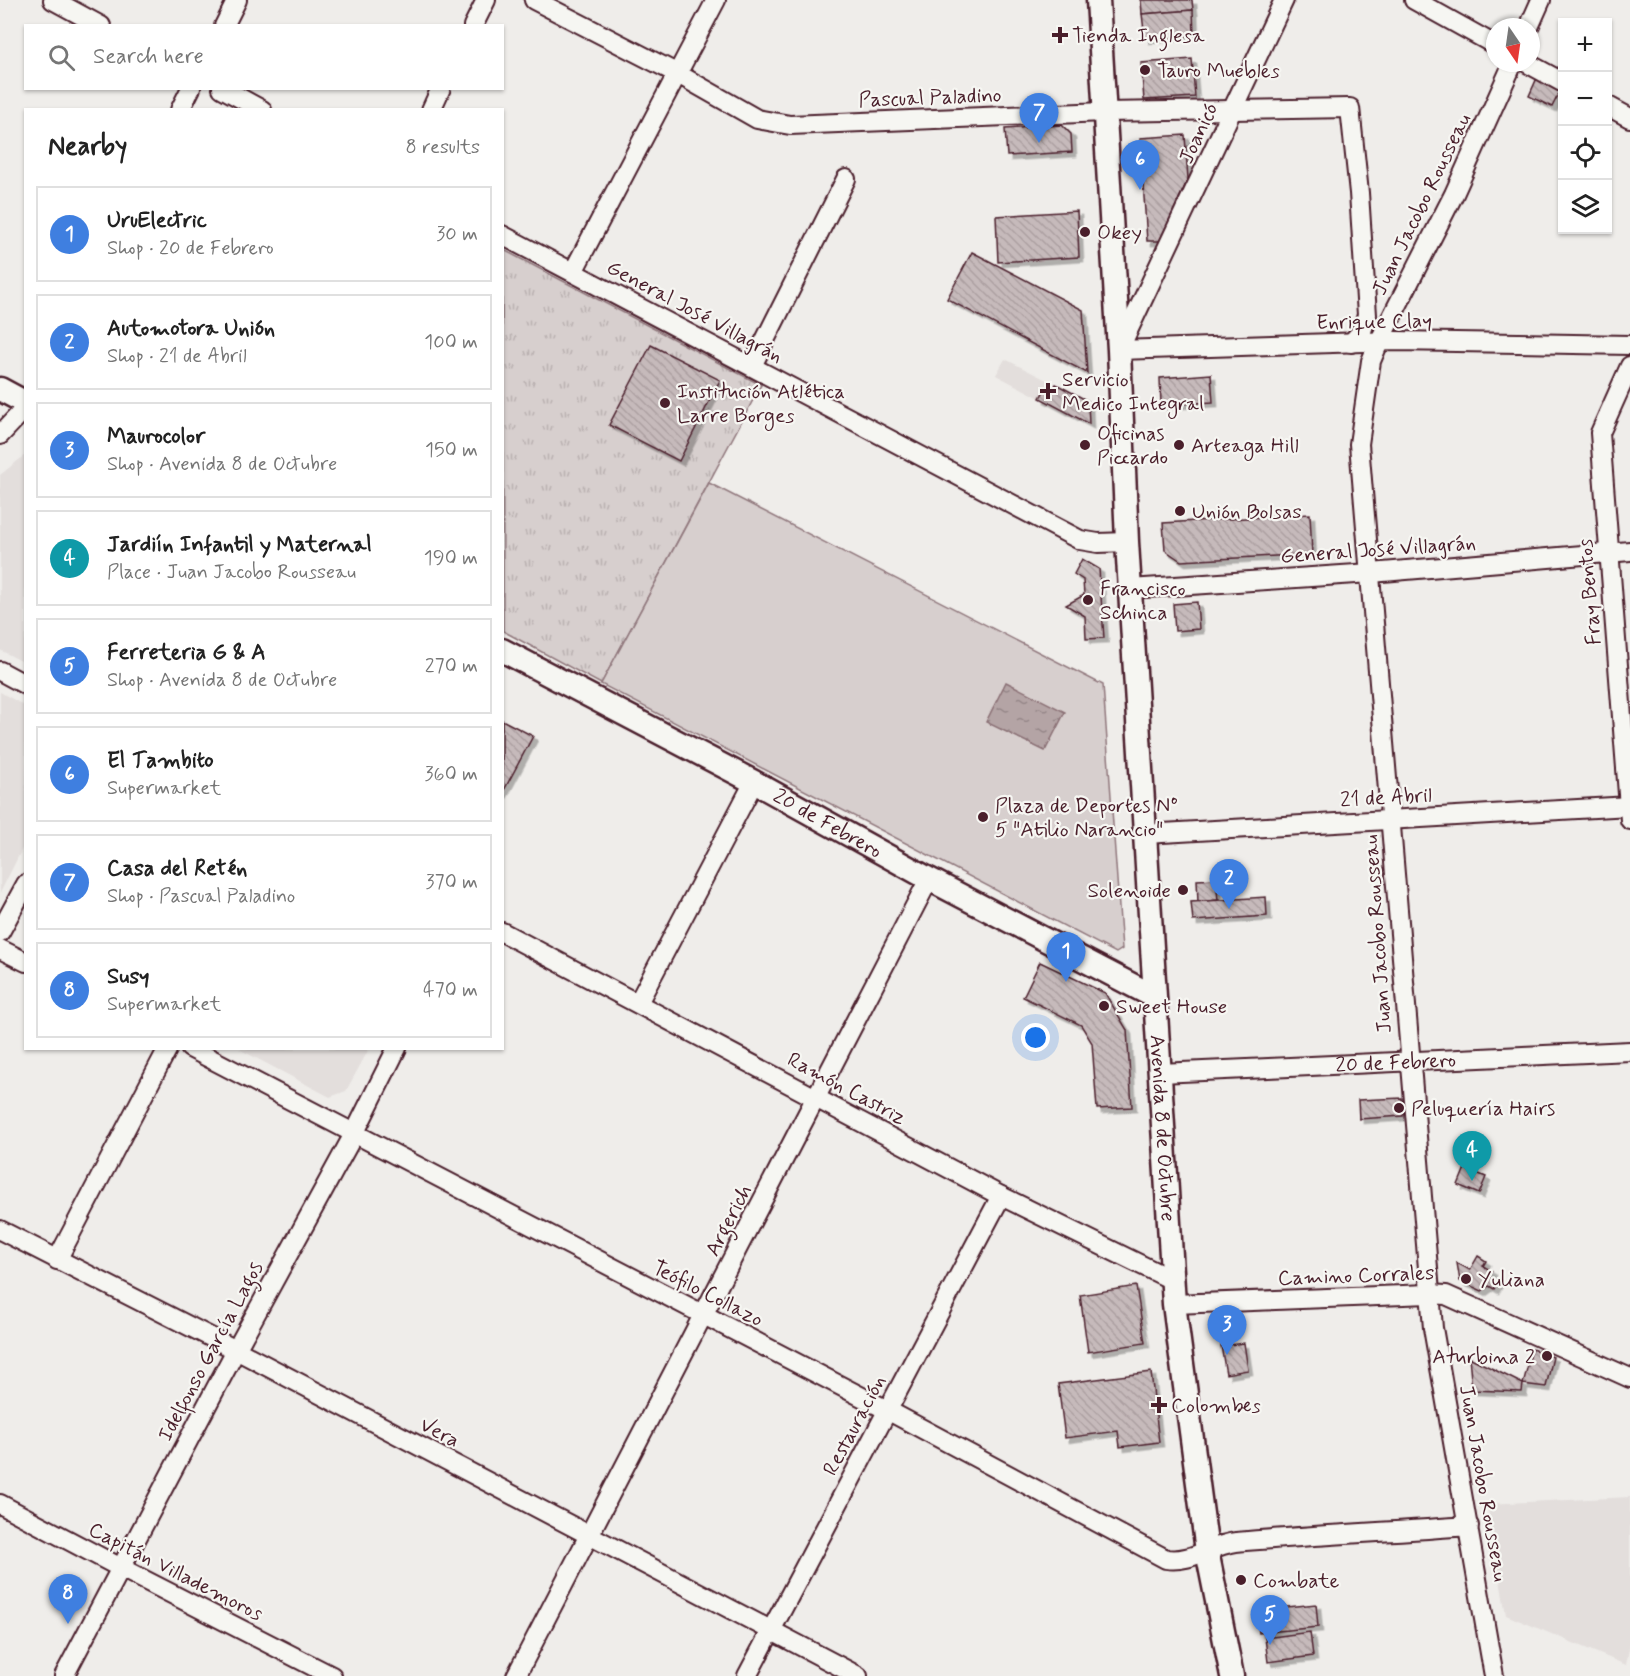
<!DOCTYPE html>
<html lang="en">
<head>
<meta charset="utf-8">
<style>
	body { margin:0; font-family:Mynerve,sans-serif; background:#f6f6f6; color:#222 }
	.controls { position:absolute; right:18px; top:18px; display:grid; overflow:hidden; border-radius:0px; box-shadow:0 2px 4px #0004 }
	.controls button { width:54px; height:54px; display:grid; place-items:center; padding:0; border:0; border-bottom:2px solid #e0e0e0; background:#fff; color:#222; font:30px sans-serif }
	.compass { position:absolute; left:1486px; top:18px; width:54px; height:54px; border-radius:50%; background:#fff; box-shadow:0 2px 4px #0004; rotate:167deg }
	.you { position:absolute; left:1036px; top:1038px; width:21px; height:21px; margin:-15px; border:4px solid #fff; border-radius:50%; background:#1a73e8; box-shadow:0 0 0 9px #1a73e833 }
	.badge { display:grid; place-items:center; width:39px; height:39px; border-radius:50%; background:#4a1f2b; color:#fff; font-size:20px; font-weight:700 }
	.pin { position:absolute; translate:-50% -50px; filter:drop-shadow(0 2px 3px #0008) }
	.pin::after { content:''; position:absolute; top:32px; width:21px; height:18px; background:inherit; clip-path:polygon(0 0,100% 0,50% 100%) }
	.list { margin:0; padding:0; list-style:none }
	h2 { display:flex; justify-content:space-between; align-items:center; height:78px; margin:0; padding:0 24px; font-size:26px }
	h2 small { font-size:20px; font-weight:400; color:#767676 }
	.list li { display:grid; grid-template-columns:39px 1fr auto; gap:18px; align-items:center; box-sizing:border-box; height:96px; margin:0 12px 12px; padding:0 12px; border:2px solid #e0e0e0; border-radius:0px }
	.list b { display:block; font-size:22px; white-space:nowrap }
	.list p { margin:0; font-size:20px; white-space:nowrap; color:#767676 }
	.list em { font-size:20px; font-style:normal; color:#767676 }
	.icon { flex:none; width:33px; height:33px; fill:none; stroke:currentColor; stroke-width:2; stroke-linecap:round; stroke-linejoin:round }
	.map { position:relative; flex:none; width:1630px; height:1676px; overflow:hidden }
	.search { position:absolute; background:#fff; box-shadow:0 2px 4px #0004; left:24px; top:24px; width:480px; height:66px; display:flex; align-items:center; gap:15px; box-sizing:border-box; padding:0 21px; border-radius:0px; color:#767676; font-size:22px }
	.panel { position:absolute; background:#fff; box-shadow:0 2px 4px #0004; left:24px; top:108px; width:480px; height:942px; border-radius:0px }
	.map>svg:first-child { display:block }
</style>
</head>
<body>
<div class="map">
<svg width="1630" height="1676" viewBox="0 0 1630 1676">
	<defs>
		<pattern id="park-tufts" width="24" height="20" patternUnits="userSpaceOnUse" patternTransform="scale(1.5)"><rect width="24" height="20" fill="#d7cfce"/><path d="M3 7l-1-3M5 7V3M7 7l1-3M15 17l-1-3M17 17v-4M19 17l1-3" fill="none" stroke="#bab1b1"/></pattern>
		<pattern id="water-ripples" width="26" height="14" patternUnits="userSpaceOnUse" patternTransform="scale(1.5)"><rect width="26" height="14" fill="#b4a4a5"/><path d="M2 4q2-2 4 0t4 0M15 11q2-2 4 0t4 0" fill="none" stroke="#948587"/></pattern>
		<pattern id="building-back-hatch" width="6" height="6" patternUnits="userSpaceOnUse" patternTransform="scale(1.5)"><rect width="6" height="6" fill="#c6babb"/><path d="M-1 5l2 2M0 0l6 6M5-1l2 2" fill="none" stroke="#ac9fa1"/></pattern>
		<filter id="shadow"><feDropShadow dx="4.5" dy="4.5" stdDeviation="0" flood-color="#0004"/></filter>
	</defs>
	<rect width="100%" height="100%" fill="#efedea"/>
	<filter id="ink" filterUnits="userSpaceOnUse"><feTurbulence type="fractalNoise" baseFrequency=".0167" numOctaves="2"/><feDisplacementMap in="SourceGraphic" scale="12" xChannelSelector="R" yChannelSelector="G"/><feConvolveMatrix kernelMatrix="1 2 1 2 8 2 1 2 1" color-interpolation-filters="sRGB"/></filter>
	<g filter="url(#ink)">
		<g fill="#e3dedc">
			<path d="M1005,359L1088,401L1089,424L996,375Z"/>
			<path d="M25,455V663L0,650V475Z"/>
			<path d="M0,692L25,706L26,841L0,893Z"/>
			<path d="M239,1049H369L346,1091L330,1097Z"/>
			<path d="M1630,1497V1644L1626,1665L1506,1615L1487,1504Z"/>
		</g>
		<path fill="url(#park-tufts)" stroke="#90777c" stroke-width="1.5" d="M502,249L761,385L601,684L503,631Z"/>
		<path fill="#d7cfce" stroke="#90777c" stroke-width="1.5" d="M709,483L1103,685L1122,949L1116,953L601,684Z"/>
		<path fill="url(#water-ripples)" stroke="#8a6f74" stroke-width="1.5" d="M1006,682L1065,712L1045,751L986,722Z"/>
		<g fill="url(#building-back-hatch)" stroke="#4a1f2b" stroke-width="1.5" filter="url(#shadow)">
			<path d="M1141,0H1192L1193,10L1142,14Z"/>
			<path d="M1193,10L1194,35L1145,39L1142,14Z"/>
			<path d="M1192,59L1195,97L1144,100L1141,63Z"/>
			<path d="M1537,78L1562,87L1552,107L1529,96Z"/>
			<path d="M1062,125L1071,134L1072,152L1007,156L1005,129Z"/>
			<path d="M1185,135L1188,179L1160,241H1147L1140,138Z"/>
			<path d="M1077,211L1079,257L998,262L996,216Z"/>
			<path d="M972,252L1083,310L1087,373L947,299Z"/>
			<path d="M651,345L720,380L679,461L609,425Z"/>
			<path d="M1211,374L1213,402L1161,405L1160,378Z"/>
			<path d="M1056,384L1088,401L1089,424L1040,398L1045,389L1052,392Z"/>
			<path d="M1310,514L1312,554L1181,561L1165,550L1163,523Z"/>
			<path d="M1082,559L1099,569L1104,638L1086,639L1085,616L1066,605L1084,595L1083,580L1074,574Z"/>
			<path d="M1197,602L1199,629L1175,631L1173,604Z"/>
			<path d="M502,720L533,736L502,794Z"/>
			<path d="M1216,879L1218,900L1198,902L1197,880Z"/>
			<path d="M1266,897L1267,916L1193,921L1191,902Z"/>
			<path d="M1040,962L1105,993L1127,1030L1132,1107L1097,1109L1092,1043L1081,1025L1023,997Z"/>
			<path d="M1402,1098L1403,1116L1359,1119L1358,1100Z"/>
			<path d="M1465,1168L1486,1177L1479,1194L1458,1185Z"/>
			<path d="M1478,1256L1486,1261L1483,1266L1492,1271L1489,1277L1498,1282L1494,1289L1489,1286L1482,1291L1460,1281L1457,1263L1470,1270Z"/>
			<path d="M1136,1286L1145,1343L1088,1352L1080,1295Z"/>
			<path d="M1225,1313L1227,1327L1214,1328L1213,1314Z"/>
			<path d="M1244,1343L1248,1370L1226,1374L1221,1346Z"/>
			<path d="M1532,1349L1553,1357L1546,1387L1523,1384Z"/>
			<path d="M1469,1357L1523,1384L1522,1392L1472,1390Z"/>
			<path d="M1151,1372L1159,1442L1120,1447L1118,1431L1065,1438L1058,1384Z"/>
			<path d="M1316,1604L1318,1627L1259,1633L1256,1610Z"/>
			<path d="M1310,1632L1313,1656L1268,1662L1265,1638Z"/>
		</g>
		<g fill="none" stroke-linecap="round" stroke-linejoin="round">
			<defs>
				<g id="minor">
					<path d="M53,0L101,26"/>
					<path d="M534,0L678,74L757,119L790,125L1104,112L1350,108L1359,193L1367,315L1362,331L1351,343"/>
					<path d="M1284,0L1119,350L1395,341L1630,345"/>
					<path d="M1414,0L1495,45"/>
					<path d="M224,26L237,0"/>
					<path d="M473,26L486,0"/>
					<path d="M1529,27L1541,0"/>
					<path d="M1527,63L1562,82"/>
					<path d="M222,88L262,110"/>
					<path d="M1608,106L1630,118"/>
					<path d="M180,110L191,88"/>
					<path d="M431,110L441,88"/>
					<path d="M502,235L1080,540L1098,543L1127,542"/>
					<path d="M573,272L716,0"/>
					<path d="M752,366L846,179"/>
					<path d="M1630,366L1600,433L1630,820"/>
					<path d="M0,435L18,416L26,404"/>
					<path d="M1130,589L1371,573L1630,551"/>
					<path d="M0,671L26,685"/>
					<path d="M1145,834L1630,806"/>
					<path d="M0,932L26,884"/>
					<path d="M502,932L1001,1196L1172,1280"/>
					<path d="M0,949L26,962"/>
					<path d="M638,1003L754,782"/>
					<path d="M190,1048L887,1410L1166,1559C1191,1563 1211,1545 1236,1542C1313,1535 1391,1532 1469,1526"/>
					<path id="s1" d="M1160,1073L1630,1051"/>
					<path d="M0,1230L236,1350L858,1676"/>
					<path d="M57,1260L168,1048"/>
					<path d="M1174,1304L1429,1294L1446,1295L1630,1378"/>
					<path d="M0,1504L121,1568L332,1676"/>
					<path d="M64,1676L236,1350L354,1134L397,1048"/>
					<path d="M516,1676L929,879"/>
					<path d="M747,1676L1001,1196"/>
					<path d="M1494,1676L1433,1328L1359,444L1371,361L1379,342L1454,194L1513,63"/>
				</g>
				<g id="major">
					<path id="s2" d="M1098,0L1119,350L1127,542L1174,1304L1207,1551L1232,1676"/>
					<path d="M0,389L26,403"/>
					<path id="s3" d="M502,650L754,782L929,879L1153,996"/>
				</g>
			</defs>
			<use href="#minor" stroke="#4a1f2b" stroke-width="22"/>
			<use href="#major" stroke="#4a1f2b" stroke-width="27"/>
			<use href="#minor" stroke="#f6f6f2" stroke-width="18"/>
			<use href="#major" stroke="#f6f6f2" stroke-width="22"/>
		</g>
	</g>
	<g fill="#4a1f2b" stroke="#f6f6f2" stroke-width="2">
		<path d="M1057 26h6v6h6v6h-6v6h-6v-6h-6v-6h6z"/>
		<circle cx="1145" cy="70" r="6"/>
		<circle cx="1085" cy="232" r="6"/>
		<path d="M1045 382h6v6h6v6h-6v6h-6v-6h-6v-6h6z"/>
		<circle cx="665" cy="403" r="6"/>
		<circle cx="1085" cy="445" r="6"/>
		<circle cx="1179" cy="445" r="6"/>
		<circle cx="1180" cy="511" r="6"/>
		<circle cx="1088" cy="600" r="6"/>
		<circle cx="983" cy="817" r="6"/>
		<circle cx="1183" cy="890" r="6"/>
		<circle cx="1104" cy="1006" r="6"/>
		<circle cx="1399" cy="1108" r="6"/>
		<circle cx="1466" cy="1279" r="6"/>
		<circle cx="1547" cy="1356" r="6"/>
		<path d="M1156 1396h6v6h6v6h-6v6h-6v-6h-6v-6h6z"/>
		<circle cx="1241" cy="1580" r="6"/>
	</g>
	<g text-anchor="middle" stroke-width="4.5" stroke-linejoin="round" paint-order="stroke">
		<g font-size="21" fill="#4a1f2b" stroke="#f6f6f2" text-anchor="start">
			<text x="1072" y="42">Tienda Inglesa</text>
			<text x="1157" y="77">Tauro Muebles</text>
			<text x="1097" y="239">Okey</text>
			<text x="1062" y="386">Servicio<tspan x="1062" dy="24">Medico Integral</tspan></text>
			<text x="677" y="398">Institución Atlética<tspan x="677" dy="24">Larre Borges</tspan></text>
			<text x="1097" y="440">Oficinas<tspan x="1097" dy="24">Piccardo</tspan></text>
			<text x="1191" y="452">Arteaga Hill</text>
			<text x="1192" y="518">Unión Bolsas</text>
			<text x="1100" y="595">Francisco<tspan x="1100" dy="24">Schinca</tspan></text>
			<text x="995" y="812">Plaza de Deportes Nº<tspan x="995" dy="24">5 "Atilio Narancio"</tspan></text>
			<text x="1171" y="897" text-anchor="end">Solenoide</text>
			<text x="1116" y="1013">Sweet House</text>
			<text x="1411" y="1115">Peluquería Hairs</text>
			<text x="1478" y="1286">Yuliana</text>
			<text x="1535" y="1363" text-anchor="end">Aturbina 2</text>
			<text x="1171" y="1412">Colombes</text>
			<text x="1253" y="1587">Combate</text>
		</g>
		<g font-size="21" fill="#4a1f2b" stroke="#f6f6f2">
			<text transform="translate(930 97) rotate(-2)" y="7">Pascual Paladino</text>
			<text transform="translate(1198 133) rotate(-65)" y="7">Joanicó</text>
			<text transform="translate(1421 204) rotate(-64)" y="7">Juan Jacobo Rousseau</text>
			<text transform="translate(695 311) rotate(28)" y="7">General José Villagrán</text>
			<text transform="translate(1374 321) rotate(-1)" y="7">Enrique Clay</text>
			<text transform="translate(1378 549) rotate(-4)" y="7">General José Villagrán</text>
			<text transform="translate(1589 592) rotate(-95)" y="7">Fray Bentos</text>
			<text transform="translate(1386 797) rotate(-3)" y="7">21 de Abril</text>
			<text dy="7" stroke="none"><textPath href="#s3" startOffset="369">20 de Febrero</textPath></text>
			<text transform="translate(1377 934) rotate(-94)" y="7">Juan Jacobo Rousseau</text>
			<text dy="7" stroke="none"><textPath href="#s1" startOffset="236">20 de Febrero</textPath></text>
			<text transform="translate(847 1088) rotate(28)" y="7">Ramón Castriz</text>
			<text dy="7" stroke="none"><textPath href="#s2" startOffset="1130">Avenida 8 de Octubre</textPath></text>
			<text transform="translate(728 1220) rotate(-63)" y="7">Argerich</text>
			<text transform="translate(1356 1275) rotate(-2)" y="7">Camino Corrales</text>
			<text transform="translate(708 1293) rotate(27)" y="7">Teófilo Collazo</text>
			<text transform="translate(210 1351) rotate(-62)" y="7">Idelfonso García Lagos</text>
			<text transform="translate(854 1425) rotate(-62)" y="7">Restauración</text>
			<text transform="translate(440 1432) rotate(28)" y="7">Vera</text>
			<text transform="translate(1484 1483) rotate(80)" y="7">Juan Jacobo Rousseau</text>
			<text transform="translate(176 1571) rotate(27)" y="7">Capitán Villademoros</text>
		</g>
	</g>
</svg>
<div class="controls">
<button>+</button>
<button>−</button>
<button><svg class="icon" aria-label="locate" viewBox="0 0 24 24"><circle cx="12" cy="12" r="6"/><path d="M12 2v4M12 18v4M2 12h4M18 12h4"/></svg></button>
<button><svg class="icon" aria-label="layers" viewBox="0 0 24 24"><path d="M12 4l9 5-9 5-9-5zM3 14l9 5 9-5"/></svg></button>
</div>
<svg class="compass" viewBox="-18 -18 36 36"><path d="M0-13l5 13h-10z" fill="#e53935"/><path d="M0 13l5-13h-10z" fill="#767676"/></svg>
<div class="you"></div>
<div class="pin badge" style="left:1066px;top:982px;background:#3f7fe0">1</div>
<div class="pin badge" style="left:1229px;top:909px;background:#3f7fe0">2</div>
<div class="pin badge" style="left:1227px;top:1355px;background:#3f7fe0">3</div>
<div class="pin badge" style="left:1472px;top:1181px;background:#0f9aa8">4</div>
<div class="pin badge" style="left:1270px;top:1645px;background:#3f7fe0">5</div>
<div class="pin badge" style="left:1140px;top:190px;background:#3f7fe0">6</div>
<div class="pin badge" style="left:1039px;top:143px;background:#3f7fe0">7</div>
<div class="pin badge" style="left:68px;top:1624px;background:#3f7fe0">8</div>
<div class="search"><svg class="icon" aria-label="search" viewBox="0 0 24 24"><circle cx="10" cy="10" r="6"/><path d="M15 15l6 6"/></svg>Search here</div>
<section class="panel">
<h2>Nearby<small>8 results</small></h2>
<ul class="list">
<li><span class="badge" style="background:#3f7fe0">1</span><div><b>UruElectric</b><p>Shop · 20 de Febrero</p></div><em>30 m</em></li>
<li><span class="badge" style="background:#3f7fe0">2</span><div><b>Automotora Unión</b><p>Shop · 21 de Abril</p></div><em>100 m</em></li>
<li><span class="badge" style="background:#3f7fe0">3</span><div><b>Maurocolor</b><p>Shop · Avenida 8 de Octubre</p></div><em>150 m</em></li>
<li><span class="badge" style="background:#0f9aa8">4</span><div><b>Jardiín Infantil y Maternal</b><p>Place · Juan Jacobo Rousseau</p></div><em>190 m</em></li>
<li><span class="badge" style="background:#3f7fe0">5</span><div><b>Ferreteria G &amp; A</b><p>Shop · Avenida 8 de Octubre</p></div><em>270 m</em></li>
<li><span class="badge" style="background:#3f7fe0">6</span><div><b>El Tambito</b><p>Supermarket</p></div><em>360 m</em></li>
<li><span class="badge" style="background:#3f7fe0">7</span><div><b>Casa del Retén</b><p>Shop · Pascual Paladino</p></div><em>370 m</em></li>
<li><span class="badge" style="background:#3f7fe0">8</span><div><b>Susy</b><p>Supermarket</p></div><em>470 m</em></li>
</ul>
</section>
</div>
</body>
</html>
